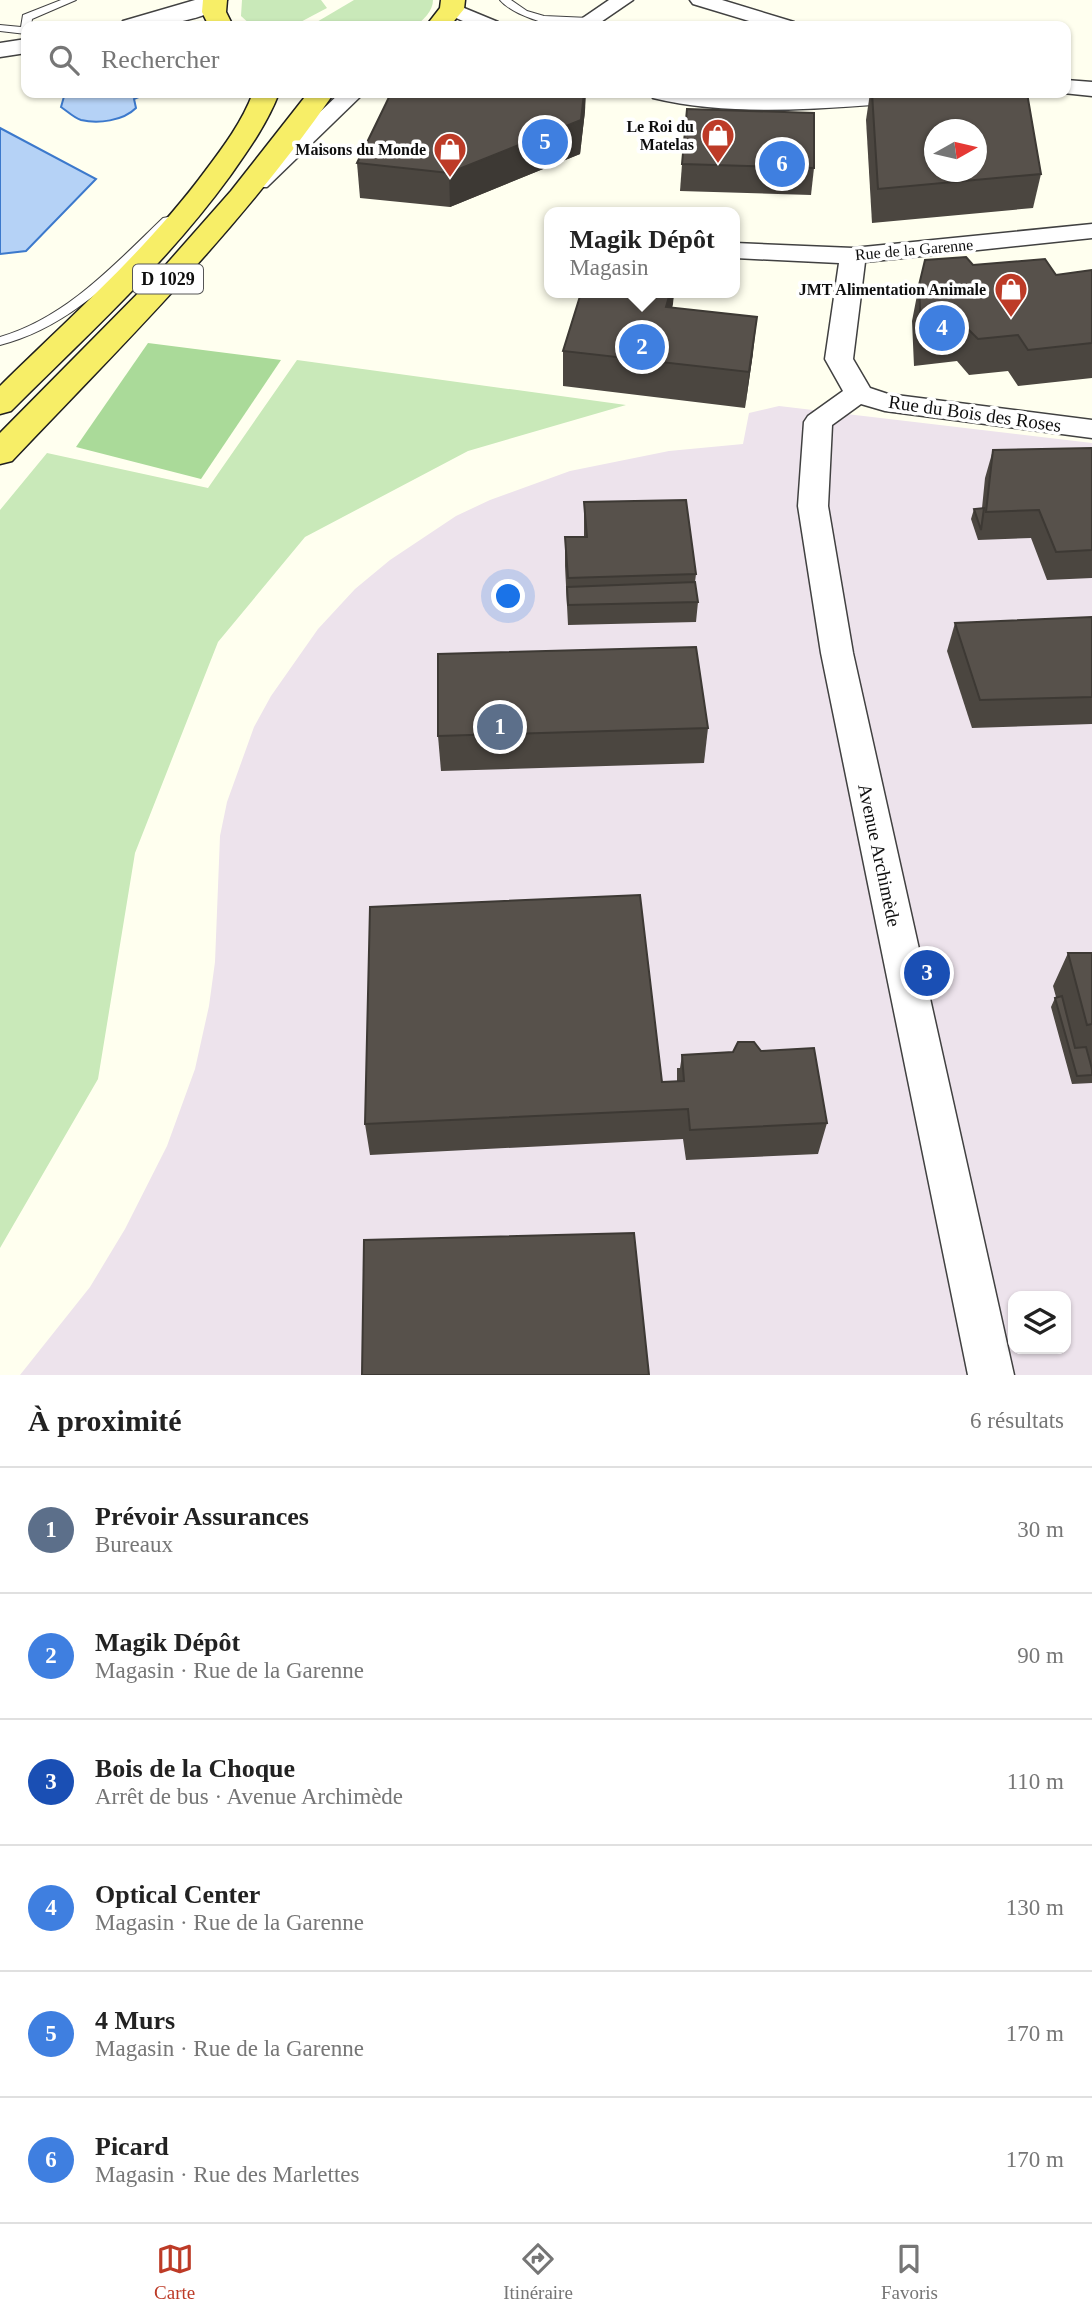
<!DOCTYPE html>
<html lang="fr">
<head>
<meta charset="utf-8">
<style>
	body { margin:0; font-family:"Times New Roman",serif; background:#f2f2f2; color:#222 }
	.controls { position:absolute; right:21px; bottom:21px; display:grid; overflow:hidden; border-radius:14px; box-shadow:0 2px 5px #0004 }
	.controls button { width:63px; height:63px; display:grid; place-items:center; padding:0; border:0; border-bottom:2px solid #e0e0e0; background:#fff; color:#222; font:35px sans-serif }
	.compass { position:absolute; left:924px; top:119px; width:63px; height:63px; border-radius:50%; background:#fff; box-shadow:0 2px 5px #0004; rotate:82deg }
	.you { position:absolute; left:509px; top:597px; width:24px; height:24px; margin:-18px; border:5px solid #fff; border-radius:50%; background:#1a73e8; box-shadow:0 0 0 10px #1a73e833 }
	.badge { display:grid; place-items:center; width:46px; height:46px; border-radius:50%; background:#bd3b27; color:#fff; font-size:23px; font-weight:700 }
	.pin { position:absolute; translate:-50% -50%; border:4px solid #fff; box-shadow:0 2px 7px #0006 }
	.popup { position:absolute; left:544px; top:207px; width:196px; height:91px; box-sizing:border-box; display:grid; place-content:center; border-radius:14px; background:#fff; filter:drop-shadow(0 2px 5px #0005); font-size:23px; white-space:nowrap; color:#767676 }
	.popup b { font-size:26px; color:#222 }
	.popup::after { content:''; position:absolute; left:50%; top:100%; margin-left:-14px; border:14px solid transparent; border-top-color:#fff }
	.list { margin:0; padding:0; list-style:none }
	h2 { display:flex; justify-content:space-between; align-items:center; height:91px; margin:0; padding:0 28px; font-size:30px }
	h2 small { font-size:23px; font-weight:400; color:#767676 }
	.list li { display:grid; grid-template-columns:46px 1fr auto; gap:21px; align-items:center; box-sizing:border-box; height:126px; padding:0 28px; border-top:2px solid #e0e0e0 }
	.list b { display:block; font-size:26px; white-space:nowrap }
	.list p { margin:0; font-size:23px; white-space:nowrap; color:#767676 }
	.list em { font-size:23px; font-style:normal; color:#767676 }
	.icon { flex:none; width:38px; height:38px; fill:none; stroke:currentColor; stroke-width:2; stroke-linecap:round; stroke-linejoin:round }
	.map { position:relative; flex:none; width:1092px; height:1375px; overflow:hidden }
	.search { position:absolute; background:#fff; box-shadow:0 2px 5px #0004; left:21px; right:21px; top:21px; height:77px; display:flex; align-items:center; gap:18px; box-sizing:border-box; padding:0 24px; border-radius:14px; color:#767676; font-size:26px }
	.sheet { height:847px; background:#fff }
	nav { display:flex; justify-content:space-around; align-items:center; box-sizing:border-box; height:98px; border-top:2px solid #e0e0e0; background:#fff; font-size:19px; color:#767676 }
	nav a { display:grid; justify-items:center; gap:4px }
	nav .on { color:#bd3b27 }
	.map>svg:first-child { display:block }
</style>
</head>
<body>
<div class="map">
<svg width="1092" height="1375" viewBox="0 0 1092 1375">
	<rect width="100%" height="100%" fill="#ffffef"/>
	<path fill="#ede3ec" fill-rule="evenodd" d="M779,406L1092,443V1375H20L90,1287L125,1229L167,1146L195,1069L209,1006L215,962L220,836L227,802L254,727L271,696L318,629L355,589L390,560L456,516L490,500L570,471L669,451L743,444L749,413ZM1013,1296H1066V1349H1013Z"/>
	<g fill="#c9e9b9">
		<path d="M242,0H321L327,8L293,26H252L241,16Z"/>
		<path d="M354,0H433C433,11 423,21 414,26H310Z"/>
		<path d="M297,360L626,405L468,451L305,537L218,642L135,853L98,1079L0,1248V510L47,453L208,488Z"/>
	</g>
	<path fill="#aada99" d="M148,343L281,360L201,479L76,447Z"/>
	<g fill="#b5d2f6" stroke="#3c79cc" stroke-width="2">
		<path d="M65,93H148L134,99L136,108C123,121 98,124 81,120C74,118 67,111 61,107Z"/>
		<path d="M0,128L96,179L26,251L0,254Z"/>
	</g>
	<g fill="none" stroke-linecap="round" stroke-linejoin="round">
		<defs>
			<g id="service">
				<path d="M61,0H76L32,19L31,26H26V34L0,31V25L21,27L23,15Z"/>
				<path d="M500,0H511L527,11L544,16L589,18L594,21C574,35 516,19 500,0Z"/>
				<path d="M168,217L173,218V224C121,272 71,327 0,345V337C66,318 115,264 163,218Z"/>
			</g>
			<g id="minor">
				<path d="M609,0H633L595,26H571Z"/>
				<path d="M690,0H722L794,22L797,26H766L693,4Z"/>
				<path d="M452,3L498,22L501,26H474L445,13L442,9L445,5Z"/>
				<path d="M1066,80L1092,82V96L1063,93H1066Z"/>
				<path d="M340,93H364L267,187H251L247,182L251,177Z"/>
				<path d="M650,93H942L939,98L931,100C843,107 740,119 653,98Z"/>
				<path d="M1092,224V238L865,262L853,359L870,388L888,394L1092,420V438L885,411L861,404L832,425L828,506L853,653L1014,1375H968L821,653L798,506L804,422L808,416L843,391L825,359L839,263L735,258V243L853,248Z"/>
			</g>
			<g id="tertiary">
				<path d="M195,0H227C211,23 145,27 120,26L123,21Z"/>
				<path d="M26,39V53L0,57V43Z"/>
			</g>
			<g id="primary">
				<path d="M203,0H227L226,12L233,26H209L202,12Z"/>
				<path d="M441,0H465L464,9L450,26H426L440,8Z"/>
				<path d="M253,93H279C267,124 249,149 230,176C167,263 87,335 11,411L0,414V386C71,316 147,250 206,170C224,146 242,122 253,93Z"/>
				<path d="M308,93H334C241,228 124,343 12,461L0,464V433L164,267L231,191Z"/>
			</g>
		</defs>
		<use href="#service" stroke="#414141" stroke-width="2"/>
		<use href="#minor" stroke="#414141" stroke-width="3"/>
		<use href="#tertiary" stroke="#414141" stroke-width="3"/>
		<use href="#primary" stroke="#1f1f1f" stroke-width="3"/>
		<use href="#service" fill="#fff" fill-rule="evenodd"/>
		<use href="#minor" fill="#fff" fill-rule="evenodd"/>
		<use href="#tertiary" fill="#fff" fill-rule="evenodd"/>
		<use href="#primary" fill="#f7ee67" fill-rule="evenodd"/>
	</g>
	<g fill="#4b4640">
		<path d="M870,93H1027L1041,174L1033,208L872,223L866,120Z"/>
		<path d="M585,111L580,154L450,207L360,198L357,163Z"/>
		<path d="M682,164L814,168L811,195L680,191Z"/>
		<path d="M973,265L1056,275L1092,270V378L1018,386L1008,371L969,375L957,361L914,366L912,321L919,285Z"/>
		<path d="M581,293H674L672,307L753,353L745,408L563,386V351Z"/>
		<path d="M1092,448V578L1047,580L1031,538L978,540L971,519L974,509L982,508L985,478L993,450Z"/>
		<path d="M584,502L696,574L695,582L698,602L696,622L568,625L565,566V537H584Z"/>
		<path d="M1092,617V724L972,728L947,651L955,623Z"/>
		<path d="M708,728L704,763L441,771L438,736Z"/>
		<path d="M1068,953H1092V1083L1072,1084L1051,1007L1055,998L1056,997L1053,986Z"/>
		<path d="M761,1051L827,1123L818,1154L686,1160L683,1139L370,1155L365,1124L662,1082L677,1081V1068H680L682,1055Z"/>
	</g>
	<g fill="#3d3934">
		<path d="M584,93H586L585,111L580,154L450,207L449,173Z"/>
		<path d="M670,293H674L673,304L664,342L666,307Z"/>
		<path d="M757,317L753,353L745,408L749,372Z"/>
	</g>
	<g fill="#57514b" stroke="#3d3934" stroke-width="2" fill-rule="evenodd">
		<path d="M391,93H584L581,120L449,173L357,163Z"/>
		<path d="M872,93H1027L1041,174L878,189ZM934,130H976V172H934Z"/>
		<path d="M687,109L814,113V168L682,164Z"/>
		<path d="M966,257L973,265L1045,259L1056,275L1092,270V343L1028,350L1018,335L978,339L965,326L921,330L919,285L925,260Z"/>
		<path d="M581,293H670L666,307L757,317L749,372L563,351Z"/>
		<path d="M1092,448V550L1056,552L1039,510L986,512L993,450Z"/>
		<path d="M686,500L696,574L568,578L565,537H587L584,502Z"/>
		<path d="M984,508L981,530L974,509Z"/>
		<path d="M695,582L698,602L568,605L567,587Z"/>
		<path d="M1092,617V697L980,700L955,623Z"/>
		<path d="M696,647L708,728L438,736V654Z"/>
		<path d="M640,895L662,1082L684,1081L682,1055L733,1052L738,1042H754L761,1051L814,1048L827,1123L690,1130L688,1109L365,1124L370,907Z"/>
		<path d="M1068,953H1092V1024L1087,1025Z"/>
		<path d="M1062,996L1075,1048L1086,1047L1092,1069V1075L1077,1076L1055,998Z"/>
		<path d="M634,1233L649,1375H362L364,1240Z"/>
	</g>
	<defs>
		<symbol id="shop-pin" viewBox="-11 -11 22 30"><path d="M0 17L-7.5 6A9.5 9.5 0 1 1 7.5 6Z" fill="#bd3b27" stroke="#fff"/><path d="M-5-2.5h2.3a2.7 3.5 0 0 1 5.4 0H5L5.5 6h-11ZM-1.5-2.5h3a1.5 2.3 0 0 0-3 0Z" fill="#fff"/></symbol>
	</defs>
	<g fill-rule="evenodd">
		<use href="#shop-pin" x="699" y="116" width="38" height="52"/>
		<use href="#shop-pin" x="431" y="130" width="38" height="52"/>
		<use href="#shop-pin" x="992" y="270" width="38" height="52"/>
	</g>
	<g text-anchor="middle" stroke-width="7" stroke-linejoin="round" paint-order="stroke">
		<g font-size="16" font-weight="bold" fill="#0e0e0e" stroke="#fff" text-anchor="end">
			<text x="694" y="132">Le Roi du<tspan x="694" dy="18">Matelas</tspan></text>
			<text x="426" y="155">Maisons du Monde</text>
			<text x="986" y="295">JMT Alimentation Animale</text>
		</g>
		<g font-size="16" fill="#0e0e0e" stroke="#fff">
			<text transform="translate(914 249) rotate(-5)" y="6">Rue de la Garenne</text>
		</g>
		<rect fill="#fff" stroke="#565656" stroke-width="2" x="133" y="264.5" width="70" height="29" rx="5"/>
		<g font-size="18" font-weight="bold" fill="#0e0e0e">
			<text x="168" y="285">D 1029</text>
		</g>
		<g font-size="19" fill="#0e0e0e" stroke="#fff">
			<text transform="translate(975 413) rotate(8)" y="7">Rue du Bois des Roses</text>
			<text transform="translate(880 855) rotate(78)" y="7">Avenue Archimède</text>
		</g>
	</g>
</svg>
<div class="controls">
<button><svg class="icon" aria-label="layers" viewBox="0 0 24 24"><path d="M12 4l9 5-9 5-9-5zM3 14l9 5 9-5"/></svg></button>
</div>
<svg class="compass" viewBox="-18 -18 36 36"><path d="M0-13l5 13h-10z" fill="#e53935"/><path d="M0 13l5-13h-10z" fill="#767676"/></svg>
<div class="you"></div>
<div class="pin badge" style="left:500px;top:727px;background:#5c6f8a">1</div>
<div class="pin badge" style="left:642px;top:347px;background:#3f7fe0">2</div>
<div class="popup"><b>Magik Dépôt</b>Magasin</div>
<div class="pin badge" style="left:927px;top:973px;background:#1a4fb4">3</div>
<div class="pin badge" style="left:942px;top:328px;background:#3f7fe0">4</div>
<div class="pin badge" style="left:545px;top:142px;background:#3f7fe0">5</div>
<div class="pin badge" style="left:782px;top:164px;background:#3f7fe0">6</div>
<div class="search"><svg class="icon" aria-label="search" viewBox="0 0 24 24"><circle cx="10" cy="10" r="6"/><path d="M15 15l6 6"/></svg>Rechercher</div>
</div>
<section class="sheet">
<h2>À proximité<small>6 résultats</small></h2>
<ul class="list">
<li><span class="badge" style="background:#5c6f8a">1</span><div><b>Prévoir Assurances</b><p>Bureaux</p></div><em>30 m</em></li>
<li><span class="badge" style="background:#3f7fe0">2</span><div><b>Magik Dépôt</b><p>Magasin · Rue de la Garenne</p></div><em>90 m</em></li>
<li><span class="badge" style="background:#1a4fb4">3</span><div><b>Bois de la Choque</b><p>Arrêt de bus · Avenue Archimède</p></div><em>110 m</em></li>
<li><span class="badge" style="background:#3f7fe0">4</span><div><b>Optical Center</b><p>Magasin · Rue de la Garenne</p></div><em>130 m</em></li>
<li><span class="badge" style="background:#3f7fe0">5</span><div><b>4 Murs</b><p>Magasin · Rue de la Garenne</p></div><em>170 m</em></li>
<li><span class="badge" style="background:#3f7fe0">6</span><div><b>Picard</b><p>Magasin · Rue des Marlettes</p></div><em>170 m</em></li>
</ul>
</section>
<nav>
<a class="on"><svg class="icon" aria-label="map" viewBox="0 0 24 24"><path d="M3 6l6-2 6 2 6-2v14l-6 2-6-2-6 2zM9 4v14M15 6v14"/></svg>Carte</a>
<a><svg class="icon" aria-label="directions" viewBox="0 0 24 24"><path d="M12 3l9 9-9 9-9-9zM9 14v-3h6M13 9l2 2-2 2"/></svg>Itinéraire</a>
<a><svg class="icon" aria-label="saved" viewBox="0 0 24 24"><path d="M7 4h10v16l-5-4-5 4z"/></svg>Favoris</a>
</nav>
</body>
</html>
